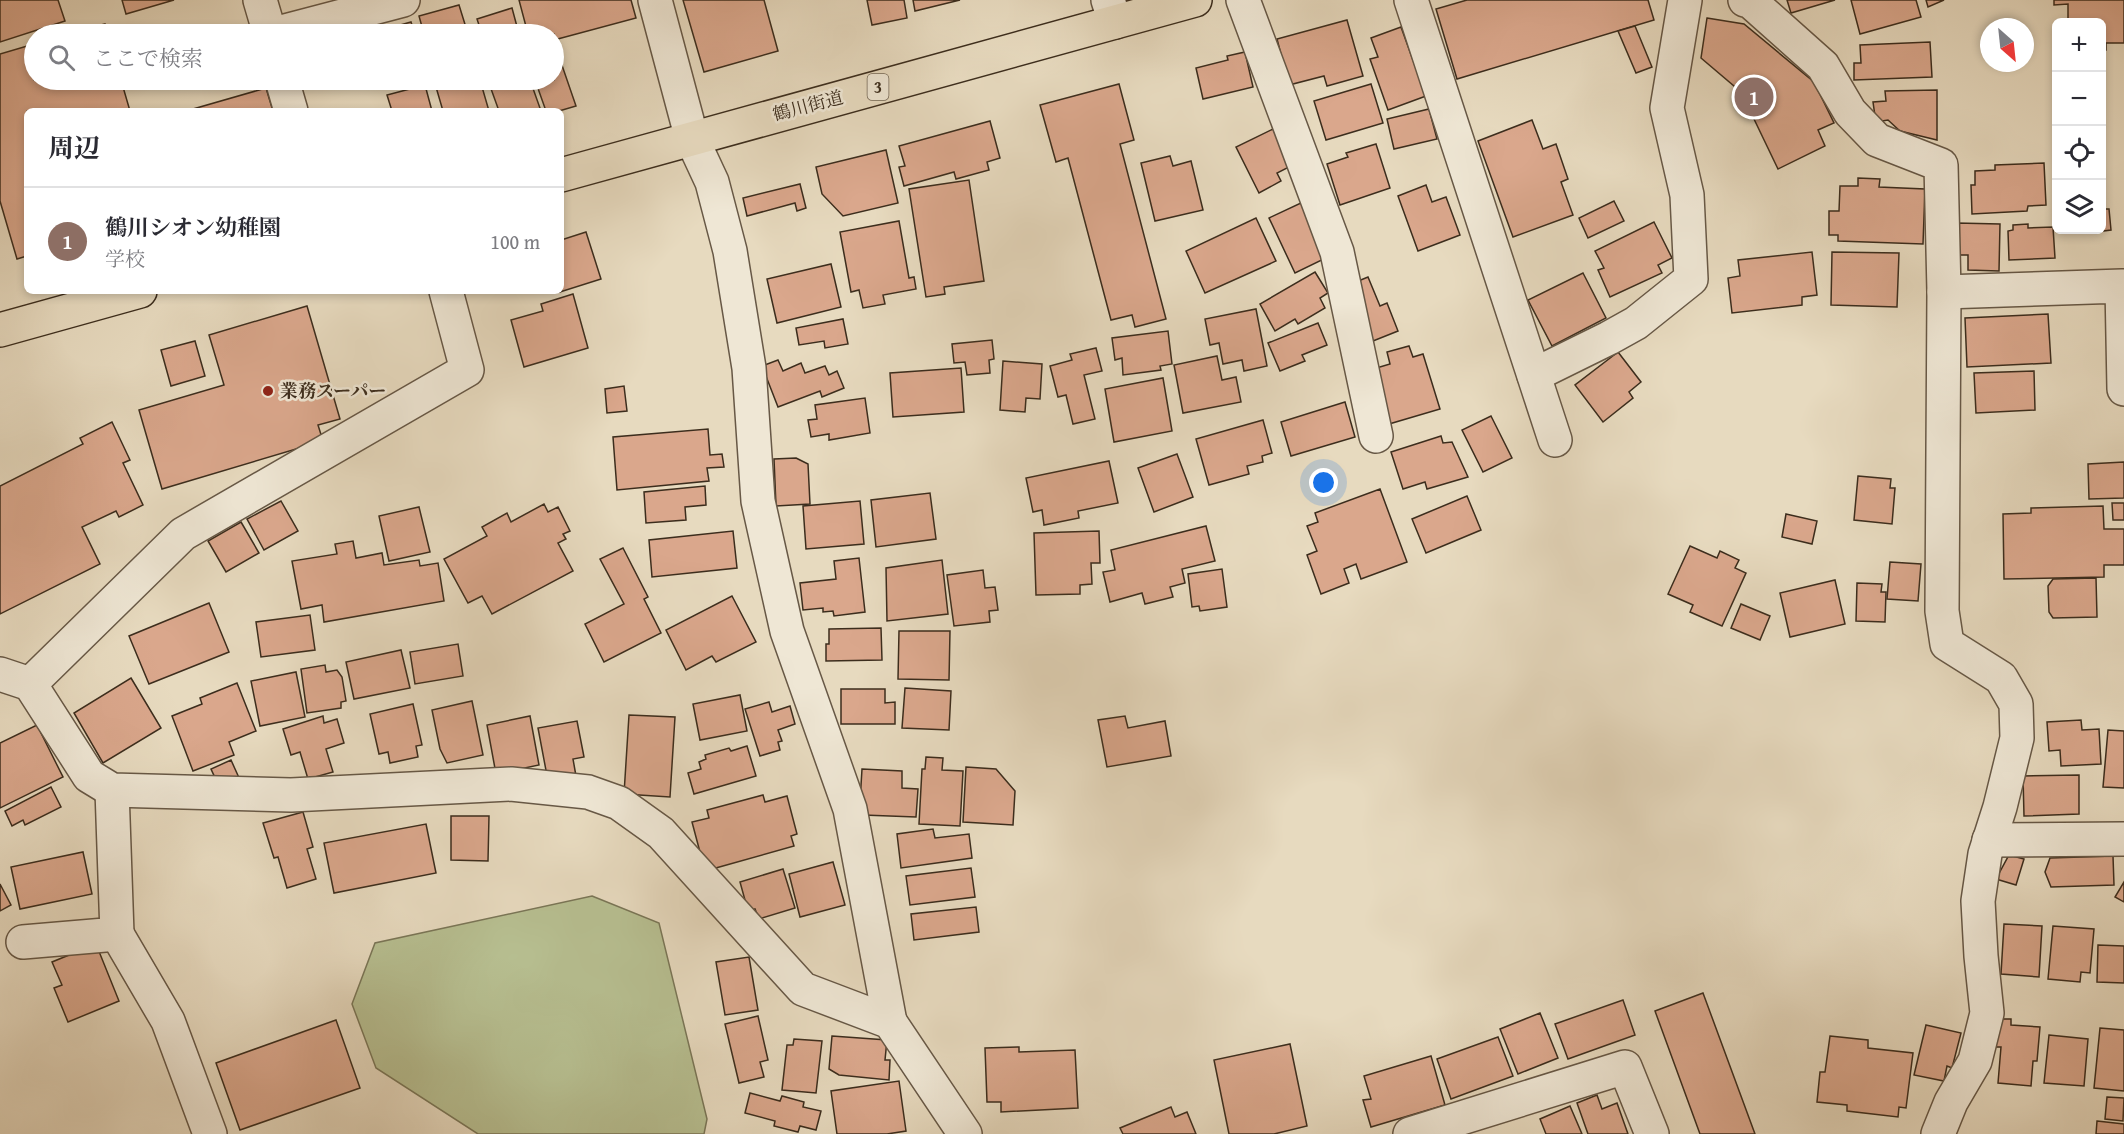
<!DOCTYPE html>
<html lang="ja">
<head>
<meta charset="utf-8">
<style>
	body { margin:0; font-family:"Gentium Book Plus","Noto Serif JP",serif; background:#f2f2f3; color:#2b2b33 }
	.controls { position:absolute; right:18px; top:18px; display:grid; overflow:hidden; border-radius:9px; box-shadow:0 3px 9px #0003 }
	.controls button { width:54px; height:54px; display:grid; place-items:center; padding:0; border:0; border-bottom:2px solid #e1e1e2; background:#fff; color:#2b2b33; font:30px sans-serif }
	.compass { position:absolute; left:1980px; top:18px; width:54px; height:54px; border-radius:50%; background:#fff; box-shadow:0 3px 9px #0003; rotate:153deg }
	.you { position:absolute; left:1324px; top:483px; width:21px; height:21px; margin:-15px; border:4px solid #fff; border-radius:50%; background:#1a73e8; box-shadow:0 0 0 9px #1a73e833 }
	.badge { display:grid; place-items:center; width:39px; height:39px; border-radius:50%; background:#2563eb; color:#fff; font-size:20px; font-weight:700 }
	.pin { position:absolute; translate:-50% -50%; border:3px solid #fff; box-shadow:0 2px 6px #0006 }
	.list { margin:0; padding:0; list-style:none }
	h2 { display:flex; justify-content:space-between; align-items:center; height:78px; margin:0; padding:0 24px; font-size:26px }
	h2 small { font-size:20px; font-weight:400; color:#7c7c81 }
	.list li { display:grid; grid-template-columns:39px 1fr auto; gap:18px; align-items:center; box-sizing:border-box; height:108px; padding:0 24px; border-top:2px solid #e1e1e2 }
	.list b { display:block; font-size:22px; white-space:nowrap }
	.list p { margin:0; font-size:20px; white-space:nowrap; color:#7c7c81 }
	.list em { font-size:20px; font-style:normal; color:#7c7c81 }
	.icon { flex:none; width:33px; height:33px; fill:none; stroke:currentColor; stroke-width:2; stroke-linecap:round; stroke-linejoin:round }
	.map { position:relative; flex:none; width:2124px; height:1134px; overflow:hidden }
	.search { position:absolute; background:#fff; box-shadow:0 3px 9px #0003; left:24px; top:24px; width:540px; height:66px; display:flex; align-items:center; gap:15px; box-sizing:border-box; padding:0 21px; border-radius:33px; color:#7c7c81; font-size:22px }
	.panel { position:absolute; background:#fff; box-shadow:0 3px 9px #0003; left:24px; top:108px; width:540px; height:186px; border-radius:9px }
	.map>svg:first-child { display:block }
</style>
</head>
<body>
<div class="map">
<svg width="2124" height="1134" viewBox="0 0 2124 1134">
	<rect width="100%" height="100%" fill="#e7dabf"/>
	<filter id="stains"><feTurbulence type="fractalNoise" baseFrequency=".00333" numOctaves="4"/><feColorMatrix values="0 0 0 0 .2 0 0 0 0 .09 0 0 0 0 .02 0 0 0 .5 -.17"/></filter>
	<radialGradient id="worn" r=".72"><stop offset=".6" stop-color="#630" stop-opacity="0"/><stop offset="1" stop-color="#630" stop-opacity=".3"/></radialGradient>
	<path fill="#b7bf91" stroke="#7a7657" stroke-width="1.5" d="M592,896L659,923L707,1119L704,1134H478L376,1068L352,1004L375,943Z"/>
	<g fill="#daa78c" stroke="#3c2d1d" stroke-width="1.5">
		<path d="M0,0H58L65,21L0,42Z"/>
		<path d="M122,0H174L126,14Z"/>
		<path d="M519,0H631L636,18L554,40V34H528Z"/>
		<path d="M683,0H764L778,51L704,72Z"/>
		<path d="M867,0H904L907,18L872,25Z"/>
		<path d="M913,0H960L915,11Z"/>
		<path d="M1467,0H1648L1654,20L1457,79L1436,9Z"/>
		<path d="M1787,0H1835L1791,13Z"/>
		<path d="M1851,0H1916L1921,17L1860,34Z"/>
		<path d="M1926,0H1944L1928,7Z"/>
		<path d="M2054,0H2124V43H2106V50H2102V22H2068V4L2054,5Z"/>
		<path d="M459,5L468,34H424L419,16Z"/>
		<path d="M512,8L519,34H482L477,19Z"/>
		<path d="M1707,18L1744,24L1814,82L1834,123L1818,130L1825,146L1778,169L1741,92L1701,58Z"/>
		<path d="M1347,20L1363,76L1327,86L1324,76L1289,85L1277,39Z"/>
		<path d="M411,22L415,34H372V33Z"/>
		<path d="M105,24L108,34H68Z"/>
		<path d="M1635,26L1652,67L1636,73L1618,31Z"/>
		<path d="M1401,27L1426,96L1388,110L1370,59L1378,57L1371,38Z"/>
		<path d="M1930,42L1932,77L1854,80V63H1861L1860,45Z"/>
		<path d="M34,44V80H121L130,111H27V256L17,259L0,201V54Z"/>
		<path d="M555,45L576,106L559,111H546L535,80H554V46Z"/>
		<path d="M1245,52L1253,87L1203,99L1196,68L1228,60L1227,56Z"/>
		<path d="M384,80H421L387,89Z"/>
		<path d="M461,80H480L489,111H443L436,87Z"/>
		<path d="M507,80H530L541,111H499L490,86Z"/>
		<path d="M1119,84L1134,140L1120,144L1166,319L1135,327L1132,315L1111,320L1068,158L1056,162L1040,105Z"/>
		<path d="M1371,84L1383,123L1326,140L1314,101Z"/>
		<path d="M425,85L432,111H392L387,95Z"/>
		<path d="M266,88L273,111H186Z"/>
		<path d="M1937,90V140L1900,131L1888,120L1882,121L1875,116L1873,102L1886,101L1885,91Z"/>
		<path d="M1429,109L1437,139L1394,149L1387,119Z"/>
		<path d="M1532,120L1543,149L1556,144L1568,179L1561,182L1573,215L1513,237L1478,141Z"/>
		<path d="M990,121L1000,158L987,162L989,170L956,179L954,172L904,186L899,167L905,166L899,146Z"/>
		<path d="M1273,129L1291,166L1277,173L1281,181L1259,193L1236,147Z"/>
		<path d="M1376,144L1390,188L1340,205L1327,164L1348,157L1346,153Z"/>
		<path d="M886,150L898,203L843,216L822,194L816,167Z"/>
		<path d="M1170,156L1173,166L1191,161L1203,210L1155,221L1141,163Z"/>
		<path d="M2044,163L2046,205L2028,206L2027,211L1972,214L1971,185H1975V171L1995,170V165Z"/>
		<path d="M1858,178L1880,179L1879,187L1925,189L1923,244L1838,241V235H1829V211H1839L1840,186H1858Z"/>
		<path d="M969,180L984,281L944,287L945,294L926,297L909,189Z"/>
		<path d="M800,184L806,208L797,211L795,203L747,216L743,198Z"/>
		<path d="M1426,185L1432,202L1446,197L1460,235L1418,251L1398,196Z"/>
		<path d="M1614,201L1624,221L1588,238L1579,218Z"/>
		<path d="M1303,202L1328,257L1295,273L1269,218Z"/>
		<path d="M2102,209H2109L2111,230L2096,232V230H2102Z"/>
		<path d="M1256,218L1276,261L1205,293L1186,251Z"/>
		<path d="M899,221L909,278L914,277L916,289L883,295L885,304L863,308L859,290L851,292L840,232Z"/>
		<path d="M1654,222L1672,258L1658,265L1662,273L1610,297L1598,270L1604,268L1595,251Z"/>
		<path d="M1956,223L2000,224L1999,271L1968,270V255H1955Z"/>
		<path d="M2028,224V228L2053,227L2055,258L2009,260L2008,231L2013,230V225Z"/>
		<path d="M586,232L601,279L560,292L561,240Z"/>
		<path d="M1812,252L1817,295L1802,297V305L1732,313L1728,278L1740,276L1738,260Z"/>
		<path d="M1832,252L1899,253L1897,307L1831,305Z"/>
		<path d="M831,264L841,307L777,323L767,279Z"/>
		<path d="M1315,272L1328,293L1320,298L1325,308L1298,324L1295,319L1275,331L1260,304Z"/>
		<path d="M1583,273L1606,318L1552,346L1528,300Z"/>
		<path d="M1368,277L1380,306L1387,303L1398,331L1373,341L1351,284Z"/>
		<path d="M573,294L588,348L524,367L511,320L543,311L541,304Z"/>
		<path d="M307,306L340,419L318,425L323,441L162,489L139,410L224,385L209,335Z"/>
		<path d="M1256,309L1267,366L1244,371L1242,360L1223,364L1219,343L1210,345L1205,319Z"/>
		<path d="M2048,314L2051,363L1967,367L1965,318Z"/>
		<path d="M843,319L848,344L825,348L824,341L799,345L796,328Z"/>
		<path d="M1318,323L1327,345L1302,355L1305,361L1280,371L1268,343Z"/>
		<path d="M1168,331L1172,364L1160,366L1161,370L1123,375L1122,358L1115,360L1112,338Z"/>
		<path d="M992,340L994,359L989,360L990,373L967,375L965,362L954,363L952,344Z"/>
		<path d="M195,341L205,376L171,386L161,350Z"/>
		<path d="M1409,346L1413,357L1423,354L1440,409L1389,424L1373,369L1390,364L1387,352Z"/>
		<path d="M1096,348L1102,371L1084,375L1095,419L1073,424L1066,395L1058,397L1050,366L1072,360L1070,354Z"/>
		<path d="M1618,352L1641,382L1629,392L1633,398L1603,422L1575,385Z"/>
		<path d="M1217,356L1222,380L1236,377L1241,402L1183,413L1174,365Z"/>
		<path d="M778,360L783,371L801,363L805,373L825,366L829,375L837,371L844,388L822,397L820,391L778,407L762,366Z"/>
		<path d="M1003,361L1042,364L1040,399L1026,398L1025,412L1000,410Z"/>
		<path d="M961,368L964,412L893,417L890,373Z"/>
		<path d="M2034,371L2035,410L1976,413L1974,373Z"/>
		<path d="M1163,378L1172,431L1114,442L1105,389Z"/>
		<path d="M624,386L627,411L607,413L605,389Z"/>
		<path d="M865,398L870,433L829,440V434L811,437L808,420L817,419L815,405Z"/>
		<path d="M1345,402L1355,437L1291,456L1281,422Z"/>
		<path d="M1491,416L1512,458L1483,472L1462,430Z"/>
		<path d="M1263,420L1272,453L1262,456L1263,462L1247,466L1249,474L1209,485L1196,439Z"/>
		<path d="M112,422L130,460L123,463L143,505L119,517L116,511L82,527L100,564L0,614V486L83,444L80,438Z"/>
		<path d="M708,429L710,455L722,454L724,467L707,468L709,481L617,490L613,437Z"/>
		<path d="M1441,436L1443,443L1452,442L1468,477L1427,489L1425,482L1403,489L1391,452Z"/>
		<path d="M1177,454L1193,497L1154,512L1138,468Z"/>
		<path d="M796,458L808,464L810,504L776,506L774,459Z"/>
		<path d="M1109,461L1118,503L1078,511L1079,518L1044,525L1042,510L1033,512L1026,478Z"/>
		<path d="M2124,462V498L2089,499L2088,464Z"/>
		<path d="M1858,476L1891,479L1890,488H1895L1892,524L1854,520Z"/>
		<path d="M705,486L706,505L685,507L686,520L646,523L644,492Z"/>
		<path d="M1380,489L1407,562L1361,579L1356,564L1344,569L1349,583L1321,594L1307,555L1317,551L1307,526L1318,522L1315,513Z"/>
		<path d="M930,493L936,539L876,547L871,500Z"/>
		<path d="M1467,496L1481,530L1426,553L1412,519Z"/>
		<path d="M281,501L298,531L264,550L247,519Z"/>
		<path d="M860,501L864,544L806,549L803,506Z"/>
		<path d="M2112,503H2124V520H2113Z"/>
		<path d="M544,504L548,512L558,507L570,531L563,534L566,539L558,543L573,571L492,614L482,596L468,603L444,559L487,536L482,527L507,513L511,522Z"/>
		<path d="M2103,506L2104,529H2124V565H2104V577L2004,579L2003,514L2031,513V508Z"/>
		<path d="M419,507L430,552L389,561L379,516Z"/>
		<path d="M1786,514L1817,521L1812,544L1782,537Z"/>
		<path d="M241,522L259,553L226,572L208,541Z"/>
		<path d="M1206,526L1215,561L1182,569L1185,583L1170,587L1173,597L1145,604L1142,593L1110,602L1103,572L1115,570L1111,550Z"/>
		<path d="M733,531L737,568L652,577L649,540Z"/>
		<path d="M1099,531L1100,563H1091L1092,584L1080,585V594L1036,595L1034,533Z"/>
		<path d="M353,541L356,558L382,553L384,565L419,560L420,566L438,563L444,601L324,622L322,605L301,609L292,561L337,554L335,544Z"/>
		<path d="M1690,546L1717,558L1720,551L1739,560L1735,568L1746,573L1722,626L1690,612L1693,605L1668,594Z"/>
		<path d="M623,548L648,597L644,599L661,633L604,662L585,624L624,604L600,559Z"/>
		<path d="M859,558L865,612L834,616L833,611L823,612V608L803,610L800,583L836,579L834,561Z"/>
		<path d="M942,560L948,614L887,621L886,568Z"/>
		<path d="M1890,562L1921,564L1918,601L1887,599Z"/>
		<path d="M1222,569L1227,607L1200,611L1199,606L1192,607L1188,574Z"/>
		<path d="M983,570L985,588L995,587L998,610L989,611L990,622L954,626L947,575Z"/>
		<path d="M2096,578L2097,617L2053,618L2049,612L2048,586L2053,579Z"/>
		<path d="M1835,580L1845,624L1790,637L1780,593Z"/>
		<path d="M1857,583L1882,584L1881,592H1886L1885,622L1856,621Z"/>
		<path d="M732,596L756,642L716,662L712,656L686,670L666,630Z"/>
		<path d="M209,603L229,652L149,684L129,636Z"/>
		<path d="M1741,604L1770,616L1760,640L1731,628Z"/>
		<path d="M310,615L315,650L261,657L256,622Z"/>
		<path d="M881,628L882,660L826,661V644H829V629Z"/>
		<path d="M899,631H950L949,680L898,679Z"/>
		<path d="M458,644L463,676L415,684L410,652Z"/>
		<path d="M401,650L410,688L354,699L346,662Z"/>
		<path d="M325,665L326,672L337,670L342,677L346,701L341,702V708L307,713L301,669Z"/>
		<path d="M296,672L305,717L260,726L251,681Z"/>
		<path d="M131,678L161,728L103,763L74,713Z"/>
		<path d="M237,683L256,731L229,742L234,755L193,771L172,716L202,704L200,698Z"/>
		<path d="M905,688L951,691L949,730L902,728Z"/>
		<path d="M841,689H885V703L895,702V724H841Z"/>
		<path d="M740,695L747,731L700,740L693,704Z"/>
		<path d="M472,701L483,755L447,763L440,749L432,710Z"/>
		<path d="M769,702L772,712L790,706L795,724L778,730L782,741L778,742L780,750L760,756L745,709Z"/>
		<path d="M413,704L422,745L416,746L418,757L390,763L388,752L379,754L370,714Z"/>
		<path d="M629,715L675,717L670,797L624,794Z"/>
		<path d="M323,716L324,723L337,719L344,743L326,749L333,772L308,779L300,752L291,755L283,729Z"/>
		<path d="M530,716L539,765L496,774L487,725Z"/>
		<path d="M1125,716L1128,728L1165,721L1171,756L1107,767L1098,720Z"/>
		<path d="M2081,720L2082,730L2099,729L2101,764L2061,766L2060,750L2049,751L2047,722Z"/>
		<path d="M577,721L584,757L573,759L576,776L548,781L538,728Z"/>
		<path d="M37,725L63,777L0,808V743Z"/>
		<path d="M2108,730L2124,731V788L2103,787Z"/>
		<path d="M747,746L756,776L694,794L688,773L701,769L699,762L706,759L705,755L729,748L731,751Z"/>
		<path d="M926,757L943,758L942,770L963,771L960,826L919,824L922,769H925Z"/>
		<path d="M231,760L240,780L217,782L211,769Z"/>
		<path d="M966,767L996,769L1015,791L1013,825L963,822Z"/>
		<path d="M862,769L902,771V788L918,789L916,817L863,815L860,802Z"/>
		<path d="M2079,775V814L2024,816L2023,776Z"/>
		<path d="M51,787L61,807L25,825L23,820L12,826L5,811Z"/>
		<path d="M763,795L765,802L787,796L797,834L791,836L794,846L705,871L692,822L709,818L707,810Z"/>
		<path d="M303,812L313,847L307,849L316,879L287,888L278,857L274,858L263,823Z"/>
		<path d="M451,816H489L488,861L451,860Z"/>
		<path d="M426,824L436,873L334,893L324,843Z"/>
		<path d="M933,829L935,838L969,834L972,858L901,868L897,834Z"/>
		<path d="M83,852L92,894L20,909L11,867Z"/>
		<path d="M2009,855L2024,859L2016,885L1996,879Z"/>
		<path d="M2113,856L2114,885L2051,887L2045,872L2050,858Z"/>
		<path d="M833,862L845,905L800,917L789,874Z"/>
		<path d="M971,868L975,897L910,905L906,876Z"/>
		<path d="M783,869L795,908L759,919L755,909L748,911L740,882Z"/>
		<path d="M2124,882V902L2115,897Z"/>
		<path d="M0,884L11,905L0,911Z"/>
		<path d="M976,907L979,932L914,940L911,914Z"/>
		<path d="M2004,924L2042,926L2039,977L2001,974Z"/>
		<path d="M2053,926L2094,929L2090,973L2081,972L2080,982L2048,979Z"/>
		<path d="M96,944L119,1001L68,1022L54,988L62,985L52,962Z"/>
		<path d="M2098,945L2124,946V983L2097,982Z"/>
		<path d="M749,957L758,1010L725,1015L716,962Z"/>
		<path d="M1703,993L1755,1134H1700L1655,1011Z"/>
		<path d="M1623,1000L1635,1035L1568,1059L1555,1024Z"/>
		<path d="M1540,1013L1558,1058L1518,1074L1500,1029Z"/>
		<path d="M758,1016L768,1060L760,1062L764,1077L739,1083L725,1024Z"/>
		<path d="M1998,1019H2011V1025L2040,1027L2037,1061H2033L2031,1086L1998,1083L2001,1047H1995Z"/>
		<path d="M336,1020L360,1088L240,1130L216,1063Z"/>
		<path d="M1926,1025L1961,1033L1952,1068L1947,1066L1944,1081L1914,1075Z"/>
		<path d="M2100,1028L2124,1030V1091L2094,1088Z"/>
		<path d="M2049,1035L2088,1039L2084,1086L2044,1083Z"/>
		<path d="M832,1036L887,1040L885,1060H890L889,1080L839,1075L829,1069Z"/>
		<path d="M1830,1036L1868,1040V1048L1913,1053L1906,1108L1899,1107L1898,1117L1847,1111V1105L1817,1102L1820,1072H1825Z"/>
		<path d="M1498,1037L1513,1076L1451,1099L1437,1059Z"/>
		<path d="M794,1039L822,1041L816,1093L782,1090L787,1045H793Z"/>
		<path d="M1290,1044L1307,1126L1274,1134H1229L1214,1060Z"/>
		<path d="M1019,1047V1052L1075,1050L1078,1108L1001,1112V1102H987L985,1048Z"/>
		<path d="M1431,1056L1445,1105L1371,1127L1363,1100L1371,1099L1364,1076Z"/>
		<path d="M899,1081L906,1131L887,1134H837L831,1091Z"/>
		<path d="M750,1093L780,1101L782,1096L804,1102L803,1107L821,1111L816,1130L800,1126L798,1132L774,1126L775,1121L745,1113Z"/>
		<path d="M1597,1095L1602,1109L1617,1103L1628,1134H1588L1577,1103Z"/>
		<path d="M2107,1097L2124,1098L2123,1121L2105,1119Z"/>
		<path d="M1570,1106L1582,1134H1546L1540,1119Z"/>
		<path d="M1171,1107L1175,1117L1187,1112L1196,1134H1123L1120,1128Z"/>
		<path d="M2097,1121L2124,1124V1134H2096Z"/>
	</g>
	<g fill="none" stroke-linecap="round" stroke-linejoin="round">
		<defs>
			<g id="minor">
				<path d="M260,0L270,34"/>
				<path d="M655,0L692,139L712,182L730,251L749,368L758,501L787,631L850,809L890,1022"/>
				<path d="M1108,0L1115,22"/>
				<path d="M1243,0L1337,252L1376,436"/>
				<path d="M1411,0L1555,440"/>
				<path d="M1745,0L1750,1L1823,66L1850,112L1877,140L1941,165L1944,292L1942,611L1947,644L2001,678L2016,704L2017,738L2000,807L1985,854L1978,901L1981,956L1987,1013L1975,1061L1951,1102L1938,1134"/>
				<path d="M274,34L403,0"/>
				<path d="M282,80L291,111"/>
				<path d="M1944,292L2122,286L2124,389"/>
				<path d="M1534,375L1609,338L1636,323L1691,279L1687,195L1667,108L1685,0"/>
				<path d="M0,674L30,684L89,776L112,790L291,795L511,784L588,792L619,803L661,833L803,989L890,1022L965,1134"/>
				<path d="M30,684L183,534L467,370L446,291"/>
				<path d="M1989,840L2124,839"/>
				<path d="M117,934L168,1021L210,1134"/>
				<path d="M23,942L117,934L112,790"/>
				<path d="M1410,1134L1625,1067L1652,1134"/>
			</g>
			<g id="major">
				<path d="M561,175L1195,0"/>
				<path d="M0,330L140,291"/>
			</g>
		</defs>
		<use href="#minor" stroke="#675846" stroke-width="36"/>
		<use href="#major" stroke="#3c2d1d" stroke-width="36"/>
		<use href="#minor" stroke="#efe7d5" stroke-width="33"/>
		<use href="#major" stroke="#e7dabf" stroke-width="33"/>
	</g>
	<circle fill="#8f2418" stroke="#efe7d5" stroke-width="2" cx="268" cy="391" r="6"/>
	<g text-anchor="middle" stroke-width="5" stroke-linejoin="round" paint-order="stroke">
		<rect fill="#efe7d5" stroke="#726554" stroke-width="1.5" x="867.5" y="74" width="21" height="26" rx="4.5"/>
		<g font-size="16" font-weight="bold" fill="#3c2d1d">
			<text x="878" y="93">3</text>
		</g>
		<g font-size="18" fill="#3c2d1d" stroke="#efe7d5">
			<text transform="translate(808 106) rotate(-15)" y="6">鶴川街道</text>
		</g>
		<g font-size="18" font-weight="bold" fill="#3c2d1d" stroke="#efe7d5" text-anchor="start">
			<text x="280" y="397">業務スーパー</text>
		</g>
	</g>
	<rect width="100%" height="100%" filter="url(#stains)"/>
	<rect width="100%" height="100%" fill="url(#worn)"/>
</svg>
<div class="controls">
<button>+</button>
<button>−</button>
<button><svg class="icon" aria-label="locate" viewBox="0 0 24 24"><circle cx="12" cy="12" r="6"/><path d="M12 2v4M12 18v4M2 12h4M18 12h4"/></svg></button>
<button><svg class="icon" aria-label="layers" viewBox="0 0 24 24"><path d="M12 4l9 5-9 5-9-5zM3 14l9 5 9-5"/></svg></button>
</div>
<svg class="compass" viewBox="-18 -18 36 36"><path d="M0-13l5 13h-10z" fill="#e53935"/><path d="M0 13l5-13h-10z" fill="#7c7c81"/></svg>
<div class="you"></div>
<div class="pin badge" style="left:1754px;top:97px;background:#8d6e63">1</div>
<div class="search"><svg class="icon" aria-label="search" viewBox="0 0 24 24"><circle cx="10" cy="10" r="6"/><path d="M15 15l6 6"/></svg>ここで検索</div>
<section class="panel">
<h2>周辺<small></small></h2>
<ul class="list">
<li><span class="badge" style="background:#8d6e63">1</span><div><b>鶴川シオン幼稚園</b><p>学校</p></div><em>100 m</em></li>
</ul>
</section>
</div>
</body>
</html>
